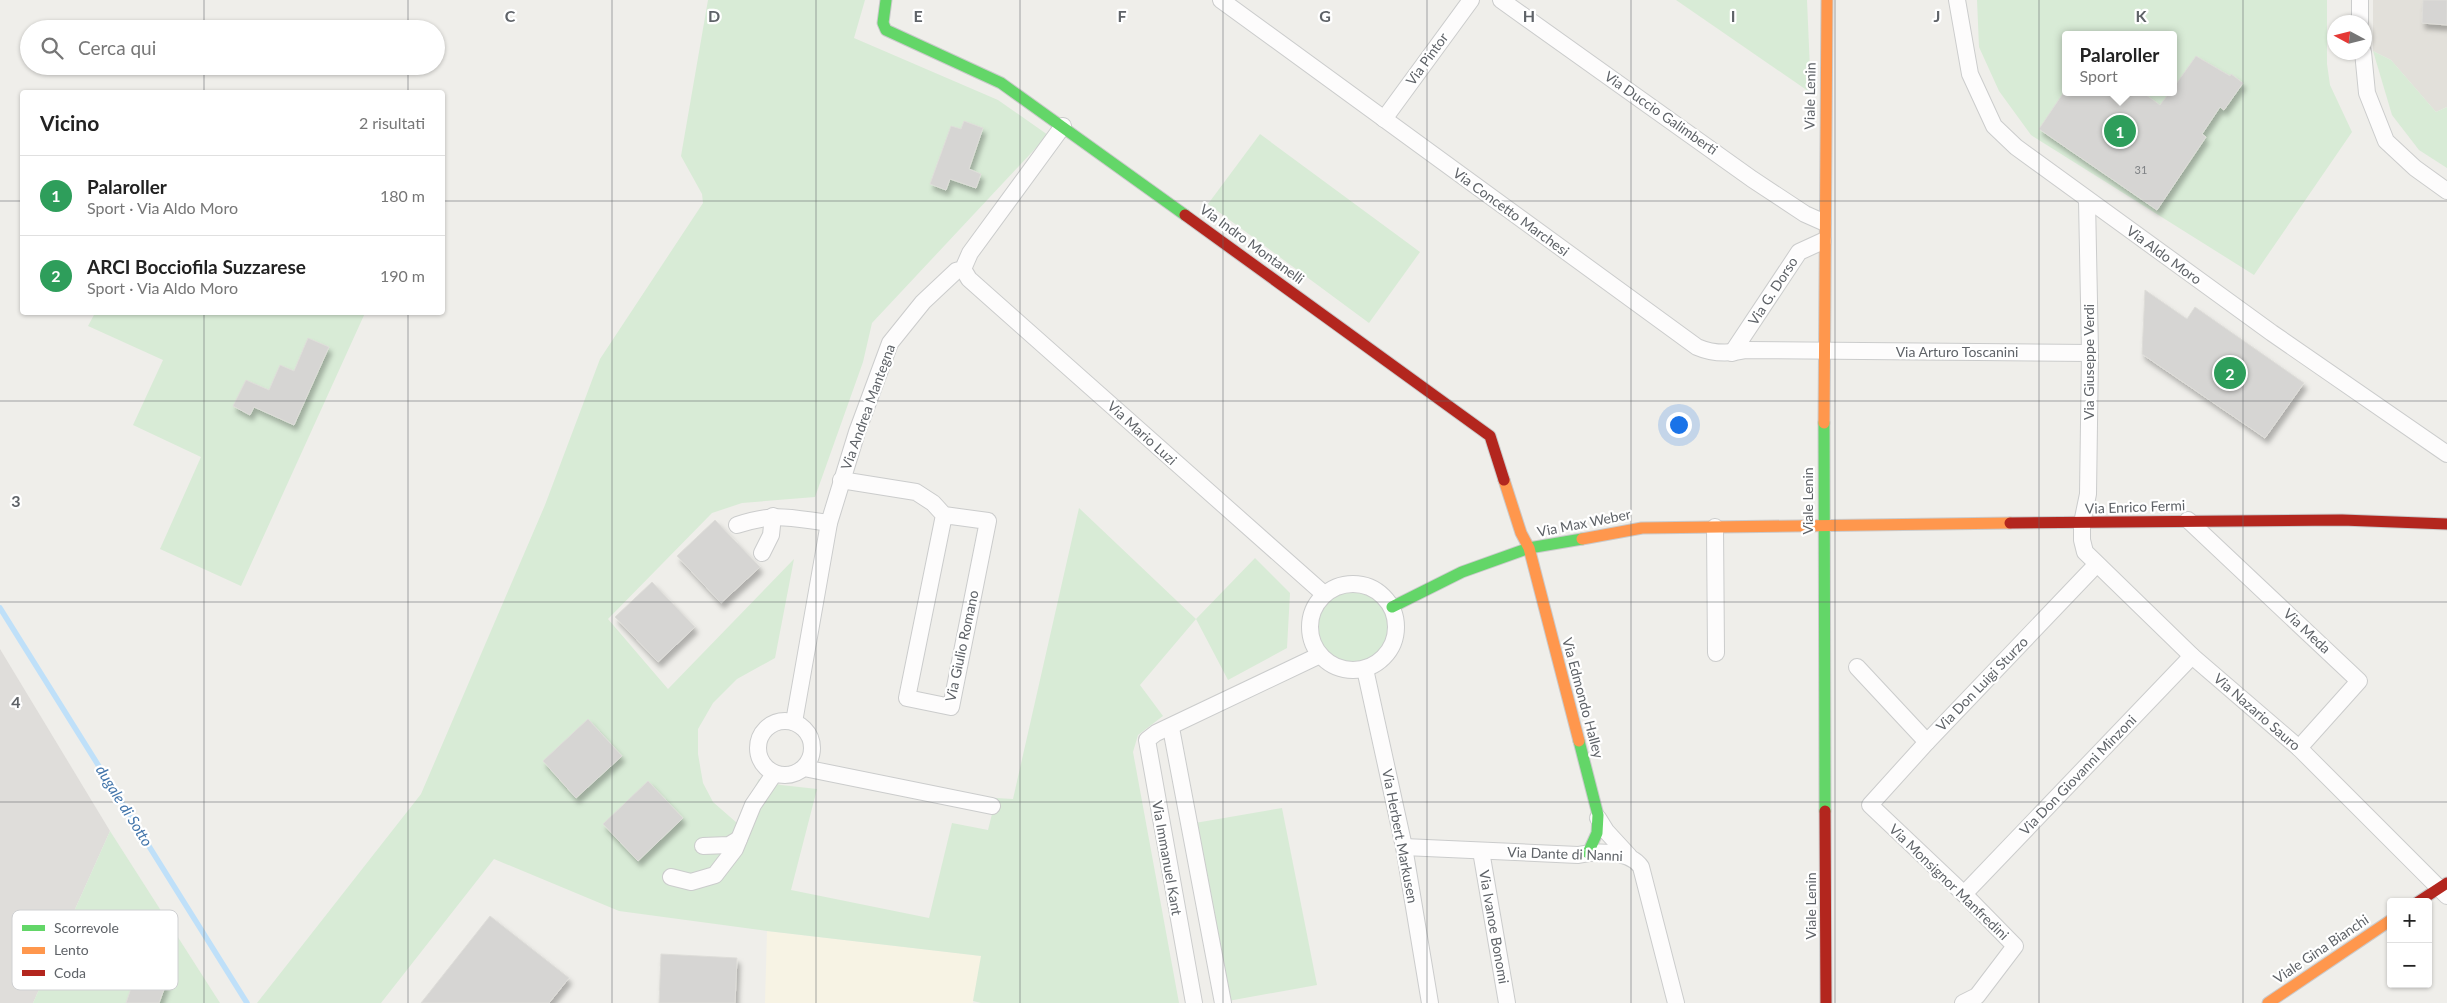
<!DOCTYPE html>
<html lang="it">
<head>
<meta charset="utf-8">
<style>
	body { margin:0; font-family:Lato,sans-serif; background:#f2f2f2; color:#222 }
	.controls { position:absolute; right:15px; bottom:15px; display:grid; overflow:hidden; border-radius:5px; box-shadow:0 1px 4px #0004 }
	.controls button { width:45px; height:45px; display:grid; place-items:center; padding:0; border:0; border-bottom:1px solid #e0e0e0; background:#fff; color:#222; font:25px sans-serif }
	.compass { position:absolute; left:2327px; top:15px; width:45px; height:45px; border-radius:50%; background:#fff; box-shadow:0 1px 4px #0004; rotate:277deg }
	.you { position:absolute; left:1678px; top:424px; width:18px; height:18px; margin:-12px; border:4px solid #fff; border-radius:50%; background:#1a73e8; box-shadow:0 0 0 8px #1a73e833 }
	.badge { display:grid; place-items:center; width:32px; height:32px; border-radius:50%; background:#919496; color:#fff; font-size:16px; font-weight:700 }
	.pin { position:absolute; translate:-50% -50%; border:2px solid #fff; box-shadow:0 1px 5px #0006 }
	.popup { position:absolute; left:2062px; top:31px; width:115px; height:65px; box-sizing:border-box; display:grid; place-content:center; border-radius:5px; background:#fff; filter:drop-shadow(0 1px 4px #0005); font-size:16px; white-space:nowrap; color:#767676 }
	.popup b { font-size:19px; color:#222 }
	.popup::after { content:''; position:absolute; left:50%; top:100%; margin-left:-10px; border:10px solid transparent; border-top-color:#fff }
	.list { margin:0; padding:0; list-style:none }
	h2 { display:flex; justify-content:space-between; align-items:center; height:65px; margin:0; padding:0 20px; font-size:21px }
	h2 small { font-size:16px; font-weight:400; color:#767676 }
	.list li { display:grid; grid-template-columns:32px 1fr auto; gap:15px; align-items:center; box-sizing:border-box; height:80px; padding:0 20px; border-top:1px solid #e0e0e0 }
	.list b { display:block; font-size:19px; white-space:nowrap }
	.list p { margin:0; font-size:16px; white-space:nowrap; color:#767676 }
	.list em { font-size:16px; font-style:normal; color:#767676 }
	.icon { flex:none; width:28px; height:28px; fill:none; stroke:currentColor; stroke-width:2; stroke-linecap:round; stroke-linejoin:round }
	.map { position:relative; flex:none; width:2447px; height:1003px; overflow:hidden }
	.search { position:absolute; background:#fff; box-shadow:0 1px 4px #0004; left:20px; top:20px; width:425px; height:55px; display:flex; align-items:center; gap:12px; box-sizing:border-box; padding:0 18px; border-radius:28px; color:#767676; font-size:19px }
	.panel { position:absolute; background:#fff; box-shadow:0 1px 4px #0004; left:20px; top:90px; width:425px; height:225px; border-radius:5px }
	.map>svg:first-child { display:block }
</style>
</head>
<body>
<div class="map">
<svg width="2447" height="1003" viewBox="0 0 2447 1003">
	<defs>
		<filter id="shadow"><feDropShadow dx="3" dy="5.5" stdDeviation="2.5" flood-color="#0004"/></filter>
	</defs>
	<rect width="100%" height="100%" fill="#efeeea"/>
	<path fill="#f7f3e4" d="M767,931L982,956L973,1003H765Z"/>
	<path fill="#dfddda" d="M0,649L110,831L33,1003H0Z"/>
	<path fill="#e2e0da" d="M2373,0H2447V107L2436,112L2391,60L2373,51Z"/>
	<g fill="#d8ebd6" fill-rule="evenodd">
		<path d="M708,0H865L854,38L998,100L1048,135L872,323L863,362L815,497L742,503L712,513L608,619L668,689L794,559L775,658L737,679L713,703L698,729V754L703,783L713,802L737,823L759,779L781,785L817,789L791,890L929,918L952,823L988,830L996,798L1013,799L1079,508L1196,619L1255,558L1290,593L1287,648L1228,680L1196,619L1140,685L1163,716L1138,735L1133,752L1179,1003H981L973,1001L981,956L767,931L619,911L494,859L381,1003H257L421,794L545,505L600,359L703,203L702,194L681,156Z"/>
		<path d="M1676,0H1807L1811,93Z"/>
		<path d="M1977,0H2327V64L2330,85L2352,132L2254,275L2031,135L1999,91L1979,47ZM2066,35H2174V92H2066Z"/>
		<path d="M2373,51L2391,60L2436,112L2447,107V168L2419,150L2392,115Z"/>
		<path d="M1260,134L1420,252L1369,323L1208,204Z"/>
		<path d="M95,313H365L241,586L160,549L201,457L133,425L163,360L88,326Z"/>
		<circle cx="1353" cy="625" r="37"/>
		<path d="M1282,808L1317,985L1228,1001L1195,823Z"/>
		<path d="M110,831L220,1003H33Z"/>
	</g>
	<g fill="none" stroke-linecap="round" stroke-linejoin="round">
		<path stroke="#bfe0f9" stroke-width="5.5" d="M0,608L247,1003"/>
	</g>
	<g fill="#d6d5d3" stroke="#deddd9" filter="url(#shadow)">
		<path d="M2423,0H2447V25L2422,23Z"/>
		<path d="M2196,56L2230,76L2231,74L2243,83L2224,110L2220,107L2202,134L2206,137L2157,210L2039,129L2064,92H2142L2160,105L2170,92H2174V87Z"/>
		<path d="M964,121L983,128L969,169L981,174L976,188L950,179L946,190L930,184L951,126L961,129Z"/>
		<path d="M2145,290L2187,319L2195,307L2304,383L2265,438L2142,354Z"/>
		<path d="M308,338L329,347L294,425L254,407L250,415L233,406L246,380L269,390L280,365L294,371Z"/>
		<path d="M715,520L760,567L721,603L677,556Z"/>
		<path d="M652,582L695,627L658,662L615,617Z"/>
		<path d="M588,719L622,756L576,798L543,761Z"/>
		<path d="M648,781L683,818L638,861L603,824Z"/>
		<path d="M490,916L569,978L549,1003H421Z"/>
		<path d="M661,954L737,958L735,1003H659Z"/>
		<path d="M137,971L167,981L159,1003H126Z"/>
	</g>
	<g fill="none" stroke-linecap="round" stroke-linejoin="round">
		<defs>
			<g id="street">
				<path d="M1221,0L1697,347C1713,354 1729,354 1746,350L2090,353"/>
				<path d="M1501,0L1752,179L1805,214L1823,222"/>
				<path d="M1957,0L1970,74L1994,126L2016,147L2272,333L2447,454"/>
				<path d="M2360,0V22"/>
				<path d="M2363,52L2367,93L2386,141L2415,168L2447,191"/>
				<path d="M1384,119L1471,0"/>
				<path d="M2087,200L2090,353L2088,494L2082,523V540L2085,552L2192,656L2299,748L2447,896"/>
				<path d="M963,269L969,279L1324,594"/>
				<path d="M1732,353L1799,252L1823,241"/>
				<path d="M841,480L916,492L933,503L944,515L988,521L951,707L907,698L944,515"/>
				<path d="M2188,520L2359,681L2299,748"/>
				<path d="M737,525C776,512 790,518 829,523"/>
				<path d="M1715,527L1716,653"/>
				<path d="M762,553L771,535L773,516"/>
				<circle cx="1353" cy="627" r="43"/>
				<path d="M1857,667L1927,742"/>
				<path d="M1365,669L1404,847L1430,1003"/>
				<circle cx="785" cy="748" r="27"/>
				<path d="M794,722L829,523L857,432L890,343L923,302L956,271L963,269L970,253L1063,126"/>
				<path d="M1171,728L1223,1003"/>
				<path d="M804,768L992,806"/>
				<path d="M1598,818L1606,831L1629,856"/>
				<path d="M703,846L729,845L739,839"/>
				<path d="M1404,847L1578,855C1595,851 1630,850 1641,867L1676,1003"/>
				<path d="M1481,851L1507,1003"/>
				<path d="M671,877L691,882L715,875L735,849L753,805L774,774"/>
				<path d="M1964,894L2192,656"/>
				<path d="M1194,1003L1147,740L1156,733L1320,655"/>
				<path d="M1963,1003L1977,996L2015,946L1964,894L1870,805L1927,742L2096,565"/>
			</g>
			<g id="fast">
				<path d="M886,0L883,23L886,30L1001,83L1185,215"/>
				<path d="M1824,423L1825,811"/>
				<path d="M1392,607L1462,572L1529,548L1582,539"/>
				<path d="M1579,741L1598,815L1597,833L1588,853"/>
			</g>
			<g id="slow">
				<path d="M1824,423L1827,0"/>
				<path d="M1504,480L1521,533L1529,548L1579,741"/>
				<path d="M1582,539L1642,528L2010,523"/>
				<path d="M2268,1003L2391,920"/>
			</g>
			<g id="jam">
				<path d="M1185,215L1490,436L1504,480"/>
				<path d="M2010,523L2342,520L2447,524"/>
				<path d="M1825,811L1826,1003"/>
				<path d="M2418,902L2447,883"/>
			</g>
		</defs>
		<use href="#street" stroke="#cbcccc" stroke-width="18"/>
		<use href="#fast" stroke="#cacacb" stroke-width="13"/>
		<use href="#slow" stroke="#cacacb" stroke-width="13"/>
		<use href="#jam" stroke="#cacacb" stroke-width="13"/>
		<use href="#street" stroke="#fdfcfc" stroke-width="16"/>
		<use href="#fast" stroke="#63d668" stroke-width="11"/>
		<use href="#slow" stroke="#ff974d" stroke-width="11"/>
		<use href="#jam" stroke="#b3261e" stroke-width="11"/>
	</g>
	<path fill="none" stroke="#5f6368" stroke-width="1" stroke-opacity="0.55" d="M204,0V29M408,0V29M612,0V1003M816,0V1003M1020,0V1003M1223,0V1003M1427,0V1003M1631,0V1003M1835,0V1003M2039,0V1003M2243,0V1003M204,66V92M408,66V92M0,201H22M442,201H2447M204,312V1003M408,312V1003M0,401H2447M0,602H2447M0,802H2447"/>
	<g text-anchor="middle" stroke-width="4.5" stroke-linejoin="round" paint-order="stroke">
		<g font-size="11" fill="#7e8184">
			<text x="2141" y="174">31</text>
		</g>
		<g font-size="14" fill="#5f6368" stroke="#fff">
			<text transform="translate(1427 59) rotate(-54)" y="5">Via Pintor</text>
			<text transform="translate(1810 96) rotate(-89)" y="5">Viale Lenin</text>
			<text transform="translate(1661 113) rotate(35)" y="5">Via Duccio Galimberti</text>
			<text transform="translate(1511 212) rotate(36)" y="5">Via Concetto Marchesi</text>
			<text transform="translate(1252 244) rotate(36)" y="5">Via Indro Montanelli</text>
			<text transform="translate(2164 255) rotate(36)" y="5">Via Aldo Moro</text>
			<text transform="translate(1773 291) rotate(-57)" y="5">Via G. Dorso</text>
			<text x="1957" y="357">Via Arturo Toscanini</text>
			<text transform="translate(2089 362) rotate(-90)" y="5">Via Giuseppe Verdi</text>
			<text transform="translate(868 407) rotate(-70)" y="5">Via Andrea Mantegna</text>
			<text transform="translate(1142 433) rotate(42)" y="5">Via Mario Luzi</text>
			<text transform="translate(1808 501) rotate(-90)" y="5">Viale Lenin</text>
			<text transform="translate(2135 507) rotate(-2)" y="5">Via Enrico Fermi</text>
			<text transform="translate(1584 523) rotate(-11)" y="5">Via Max Weber</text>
			<text transform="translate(2307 631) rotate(43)" y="5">Via Meda</text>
			<text transform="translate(962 646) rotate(-78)" y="5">Via Giulio Romano</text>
			<text transform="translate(1982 684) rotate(-46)" y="5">Via Don Luigi Sturzo</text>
			<text transform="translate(1583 698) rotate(75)" y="5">Via Edmondo Halley</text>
			<text transform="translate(2257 712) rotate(41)" y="5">Via Nazario Sauro</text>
			<text transform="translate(2078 775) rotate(-46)" y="5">Via Don Giovanni Minzoni</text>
			<text transform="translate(1400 836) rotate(79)" y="5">Via Herbert Markusen</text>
			<text transform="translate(1565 854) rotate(2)" y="5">Via Dante di Nanni</text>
			<text transform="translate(1167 858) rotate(80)" y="5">Via Immanuel Kant</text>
			<text transform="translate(1949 882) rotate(44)" y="5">Via Monsignor Manfredini</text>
			<text transform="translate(1811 906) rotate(-90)" y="5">Viale Lenin</text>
			<text transform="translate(1494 927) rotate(80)" y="5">Via Ivanoe Bonomi</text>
			<text transform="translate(2321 949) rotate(-34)" y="5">Viale Gina Bianchi</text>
		</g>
		<g font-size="15" font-style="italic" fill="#4174aa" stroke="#fff">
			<text transform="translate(124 806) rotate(58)" y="5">dugale di Sotto</text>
		</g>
	</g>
	<rect x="12" y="910" width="166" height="80" rx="8" fill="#fff" stroke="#cfd0d2" stroke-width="1"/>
	<rect x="22" y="925" width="23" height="6" fill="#63d668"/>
	<rect x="22" y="947" width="23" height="7" fill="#ff974d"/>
	<rect x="22" y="970" width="23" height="6" fill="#b3261e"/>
	<g font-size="14" fill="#5f6368">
		<text x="54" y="933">Scorrevole</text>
		<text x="54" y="955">Lento</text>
		<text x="54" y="978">Coda</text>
	</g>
	<g font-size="16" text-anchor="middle" font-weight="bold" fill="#5f6368" stroke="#fff" stroke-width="4.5" stroke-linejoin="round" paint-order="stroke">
		<text x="510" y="22">C</text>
		<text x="714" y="22">D</text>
		<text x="918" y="22">E</text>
		<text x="1122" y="22">F</text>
		<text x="1325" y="22">G</text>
		<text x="1529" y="22">H</text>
		<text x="1733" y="22">I</text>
		<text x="1937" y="22">J</text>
		<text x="2141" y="22">K</text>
		<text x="16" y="507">3</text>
		<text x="16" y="708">4</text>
	</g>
</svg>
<div class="controls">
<button>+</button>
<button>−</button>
</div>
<svg class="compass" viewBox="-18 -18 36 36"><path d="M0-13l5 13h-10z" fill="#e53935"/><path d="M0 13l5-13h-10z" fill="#767676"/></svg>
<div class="you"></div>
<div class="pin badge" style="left:2120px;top:131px;background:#2e9e5b">1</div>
<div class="popup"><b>Palaroller</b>Sport</div>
<div class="pin badge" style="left:2230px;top:373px;background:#2e9e5b">2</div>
<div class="search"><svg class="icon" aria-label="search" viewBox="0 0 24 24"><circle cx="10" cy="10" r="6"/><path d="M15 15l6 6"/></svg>Cerca qui</div>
<section class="panel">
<h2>Vicino<small>2 risultati</small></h2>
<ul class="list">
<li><span class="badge" style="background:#2e9e5b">1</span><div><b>Palaroller</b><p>Sport · Via Aldo Moro</p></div><em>180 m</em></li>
<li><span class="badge" style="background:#2e9e5b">2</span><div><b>ARCI Bocciofila Suzzarese</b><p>Sport · Via Aldo Moro</p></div><em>190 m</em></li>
</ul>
</section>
</div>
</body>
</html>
